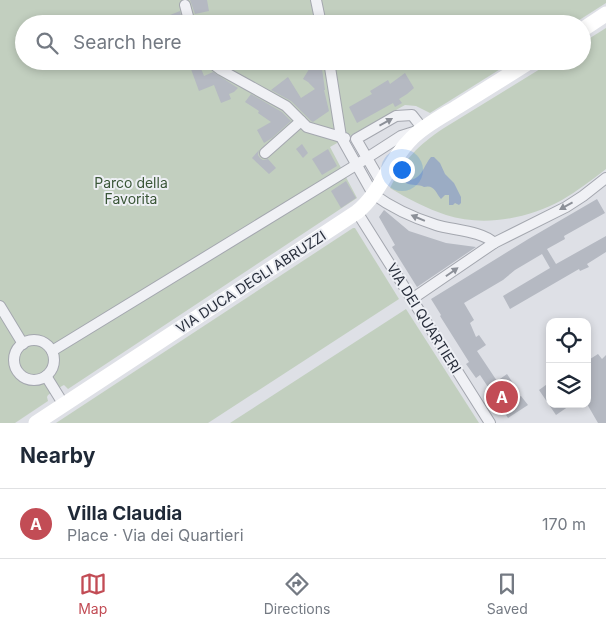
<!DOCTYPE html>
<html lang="en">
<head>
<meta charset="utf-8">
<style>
	body { margin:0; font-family:Inter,sans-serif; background:#f2f2f3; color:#1f2937 }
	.controls { position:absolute; right:15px; bottom:15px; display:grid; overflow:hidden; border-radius:10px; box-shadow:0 2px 8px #0003 }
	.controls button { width:45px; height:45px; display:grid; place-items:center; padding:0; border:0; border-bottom:1px solid #e0e1e3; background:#fff; color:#1f2937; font:25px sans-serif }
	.you { position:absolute; left:401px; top:169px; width:18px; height:18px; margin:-12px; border:4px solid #fff; border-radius:50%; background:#1a73e8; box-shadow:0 0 0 8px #1a73e833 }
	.badge { display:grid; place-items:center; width:32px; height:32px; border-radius:50%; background:#c24c55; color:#fff; font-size:16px; font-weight:700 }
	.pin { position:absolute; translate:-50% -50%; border:2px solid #fff; box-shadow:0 1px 5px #0006 }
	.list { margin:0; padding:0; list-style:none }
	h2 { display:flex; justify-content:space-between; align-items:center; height:65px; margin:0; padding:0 20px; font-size:21px }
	h2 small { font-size:16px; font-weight:400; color:#747a83 }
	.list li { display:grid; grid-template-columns:32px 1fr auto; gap:15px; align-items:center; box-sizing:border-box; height:70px; padding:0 20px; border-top:1px solid #e0e1e3 }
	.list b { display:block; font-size:19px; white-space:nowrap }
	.list p { margin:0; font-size:16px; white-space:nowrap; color:#747a83 }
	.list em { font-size:16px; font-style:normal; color:#747a83 }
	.icon { flex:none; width:28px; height:28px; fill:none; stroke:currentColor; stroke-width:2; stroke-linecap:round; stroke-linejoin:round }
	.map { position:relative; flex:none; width:606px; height:423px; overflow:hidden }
	.search { position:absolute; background:#fff; box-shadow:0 2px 8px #0003; left:15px; right:15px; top:15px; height:55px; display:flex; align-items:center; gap:12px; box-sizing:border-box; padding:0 18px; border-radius:28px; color:#747a83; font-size:19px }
	.sheet { height:135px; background:#fff }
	nav { display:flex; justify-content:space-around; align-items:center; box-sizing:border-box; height:70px; border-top:1px solid #e0e1e3; background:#fff; font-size:14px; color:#747a83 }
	nav a { display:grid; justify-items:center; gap:2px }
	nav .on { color:#c24c55 }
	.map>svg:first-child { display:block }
</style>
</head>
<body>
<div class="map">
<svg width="606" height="423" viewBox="0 0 606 423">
	<rect width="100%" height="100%" fill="#dee0e6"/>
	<g fill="#c2cfbf">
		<path d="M0,0H606V3L573,24H24V61H513L430,113L416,106L405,105L330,147L357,198L68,389L64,385L62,386L48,395L47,397L48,401L15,423H0Z"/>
		<path d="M606,28V169C592,180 577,191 562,200C528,219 483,227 446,215C426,208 408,199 390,188C405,159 417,146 444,128L553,61H582V43Z"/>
		<path d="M353,228H355L399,299L208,423H56Z"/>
		<path d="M406,309L479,423H230Z"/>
	</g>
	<path fill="#9bacc4" d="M431,157H434L440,163L445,174L454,183L461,197V203L459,205L455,203L453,205H449V195H445L441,199C436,193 434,184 424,187C419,184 412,186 406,183V181C423,179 422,168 431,157Z"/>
	<g fill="#b5b9c2">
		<path d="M190,0H207L209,11L195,14Z"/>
		<path d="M180,11L183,24H174L170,15Z"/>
		<path d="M188,61H198L204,76L213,72L238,88L234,92L229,94L231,99L221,103L214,85L199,91Z"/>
		<path d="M314,61L322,69L325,90H324L329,111L313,122L311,121L291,101L271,90L288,77L301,98L315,89L308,82L303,79Z"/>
		<path d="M405,73L414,88L407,94L399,99L402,103L395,107L393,103L357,123L349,107L372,94L370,91L388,80L390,84Z"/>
		<path d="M251,94L282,112L291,121L272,138L264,143L257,130L271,122L258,113L259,111L245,102Z"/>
		<path d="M302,144L308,153L303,158L296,149Z"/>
		<path d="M328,149L337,166L322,175L312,159Z"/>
		<path d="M259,150L258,155L260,158L263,160L268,159L276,168L269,174L252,158Z"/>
		<path d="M346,181L356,198L341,208L331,191Z"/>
		<path d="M597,199L605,213L564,236L565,239L547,249L556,264L606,236V252L587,264L589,267L580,271L579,269L510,309L503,296L550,268L542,254L515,270L503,280L464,303L474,320L470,323L476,337L479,335L486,345L477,351L497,381L507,374L513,383L509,385L517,398L521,396L528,405L508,418L504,412L499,415L487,396L492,393L480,375L476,378L466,364L469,362L440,316L441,315L431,299L530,238Z"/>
		<path d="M384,210L409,231L446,243L476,247L417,287L392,247L395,245L379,217Z"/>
		<path d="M598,354L602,359L606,355V423H598L587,404V361Z"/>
		<path d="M550,382V404H572L556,415L539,390Z"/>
	</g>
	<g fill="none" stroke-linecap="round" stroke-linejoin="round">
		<defs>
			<g id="street">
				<path d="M316,0L321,24"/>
				<path d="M185,5L190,24"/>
				<path d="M209,61L221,70L286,106L307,127L341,137L373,194C392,208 414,218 436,225C452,230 483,231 494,243L566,207L583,196L606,178"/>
				<path d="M329,61L341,137L345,138"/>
				<path d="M265,153L301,121"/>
				<path d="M357,212L490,423"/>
				<path d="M412,299L494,243"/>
				<path d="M0,306L23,344"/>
				<circle cx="34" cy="360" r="20"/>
				<path d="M52,351L356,165L401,136L423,129L412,115L396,116L356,139L381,182"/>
				<path d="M46,376L64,405"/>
			</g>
		</defs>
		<use href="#street" stroke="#a4a7af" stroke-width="12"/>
		<use href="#street" stroke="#f0f1f5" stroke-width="10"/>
		<g stroke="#fff" stroke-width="15">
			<path d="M582,30L606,14"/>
			<path d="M36,423L357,212C381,193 389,160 412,138C425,125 443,116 459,106C483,91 507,76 531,61"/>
		</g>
	</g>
	<defs><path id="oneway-solid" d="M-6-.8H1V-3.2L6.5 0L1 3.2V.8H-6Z" transform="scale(1.25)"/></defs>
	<g fill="#8c9098">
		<use href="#oneway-solid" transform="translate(386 122) rotate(-29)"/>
		<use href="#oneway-solid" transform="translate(566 206) rotate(151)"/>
		<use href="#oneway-solid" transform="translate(418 218) rotate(-157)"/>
		<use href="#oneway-solid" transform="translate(452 272) rotate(-35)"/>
	</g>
	<g text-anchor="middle" stroke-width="4" stroke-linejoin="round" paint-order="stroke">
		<g font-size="14" fill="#3a5637" stroke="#edeff4">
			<text x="131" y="188">Parco della<tspan x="131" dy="16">Favorita</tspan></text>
		</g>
		<g font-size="14" fill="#282e3b" stroke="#edeff4">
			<text transform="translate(251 282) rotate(-33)" y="5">VIA DUCA DEGLI ABRUZZI</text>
			<text transform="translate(424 318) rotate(58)" y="5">VIA DEI QUARTIERI</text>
		</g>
	</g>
</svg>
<div class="controls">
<button><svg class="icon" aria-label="locate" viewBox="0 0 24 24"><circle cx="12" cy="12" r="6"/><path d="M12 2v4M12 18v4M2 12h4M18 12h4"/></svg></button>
<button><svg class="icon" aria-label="layers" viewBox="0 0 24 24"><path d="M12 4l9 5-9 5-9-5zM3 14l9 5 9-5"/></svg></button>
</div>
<div class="you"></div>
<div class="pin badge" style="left:502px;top:397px">A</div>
<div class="search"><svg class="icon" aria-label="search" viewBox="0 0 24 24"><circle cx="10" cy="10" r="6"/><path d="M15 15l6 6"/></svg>Search here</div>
</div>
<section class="sheet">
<h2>Nearby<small></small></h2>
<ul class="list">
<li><span class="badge">A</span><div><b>Villa Claudia</b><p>Place · Via dei Quartieri</p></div><em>170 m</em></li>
</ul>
</section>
<nav>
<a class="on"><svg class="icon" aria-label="map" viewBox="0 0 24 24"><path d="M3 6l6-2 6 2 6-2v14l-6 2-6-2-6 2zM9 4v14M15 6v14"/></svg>Map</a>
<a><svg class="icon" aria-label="directions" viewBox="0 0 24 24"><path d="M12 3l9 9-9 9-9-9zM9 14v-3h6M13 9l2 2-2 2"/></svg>Directions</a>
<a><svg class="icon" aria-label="saved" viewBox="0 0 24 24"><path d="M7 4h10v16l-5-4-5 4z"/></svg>Saved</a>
</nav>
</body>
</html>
